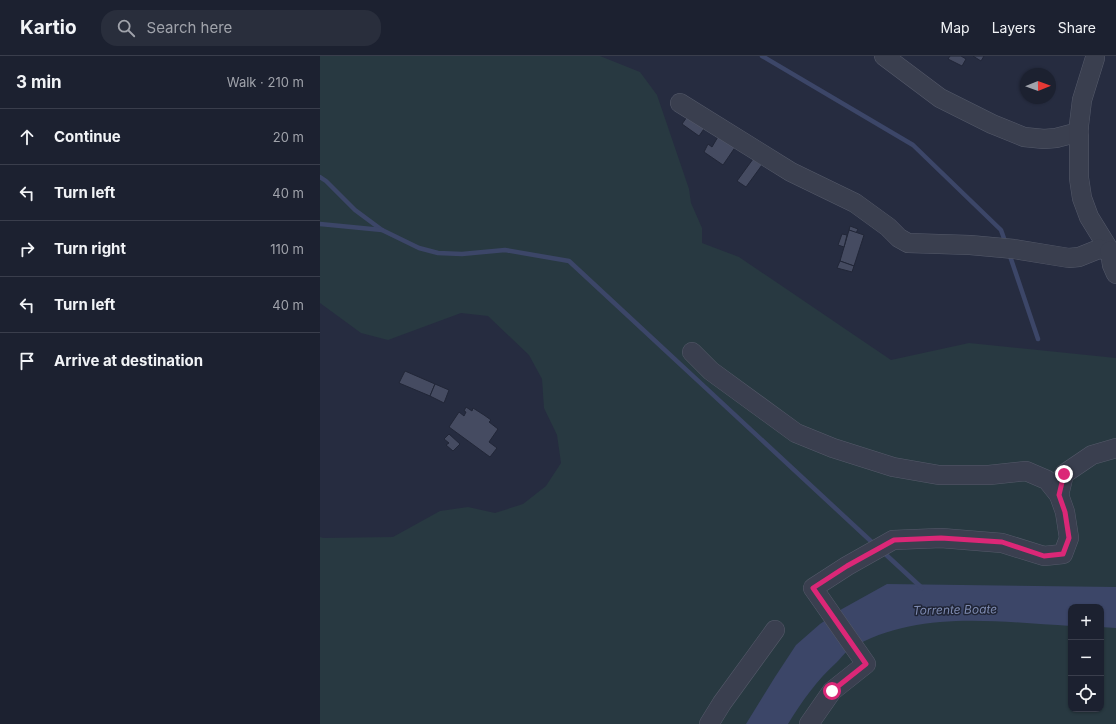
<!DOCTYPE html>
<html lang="en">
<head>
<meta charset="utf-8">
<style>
	body { margin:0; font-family:Inter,sans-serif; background:#292e3c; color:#f1f3f6 }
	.controls { position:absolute; right:12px; bottom:12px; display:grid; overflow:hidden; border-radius:8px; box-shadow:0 1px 3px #0004 }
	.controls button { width:36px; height:36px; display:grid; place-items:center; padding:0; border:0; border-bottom:1px solid #3a3e4c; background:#1c2130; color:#f1f3f6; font:20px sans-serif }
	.compass { position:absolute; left:700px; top:12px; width:36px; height:36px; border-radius:50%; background:#1c2130; box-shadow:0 1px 3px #0004; rotate:89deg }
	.stop { position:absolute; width:12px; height:12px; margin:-9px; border:3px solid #db2777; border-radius:50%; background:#fff }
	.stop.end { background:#db2777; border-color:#fff; box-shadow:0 1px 4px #0008 }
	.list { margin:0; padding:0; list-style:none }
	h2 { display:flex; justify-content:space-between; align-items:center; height:52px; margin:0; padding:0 16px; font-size:17px }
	h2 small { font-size:13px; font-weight:400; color:#a0a3ab }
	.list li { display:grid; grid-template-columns:26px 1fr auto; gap:12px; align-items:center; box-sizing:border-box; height:56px; padding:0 16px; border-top:1px solid #3a3e4c }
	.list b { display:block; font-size:15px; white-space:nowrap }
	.list em { font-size:13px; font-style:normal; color:#a0a3ab }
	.icon { flex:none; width:22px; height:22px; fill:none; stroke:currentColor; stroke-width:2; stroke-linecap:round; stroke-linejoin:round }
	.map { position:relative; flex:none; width:796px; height:668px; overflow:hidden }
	header { display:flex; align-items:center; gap:24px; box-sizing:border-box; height:56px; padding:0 20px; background:#1c2130; border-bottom:1px solid #3a3e4c }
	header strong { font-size:19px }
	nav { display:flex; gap:22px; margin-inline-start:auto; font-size:14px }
	.search { width:280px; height:36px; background:#292e3c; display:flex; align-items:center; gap:10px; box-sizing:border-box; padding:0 14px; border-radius:16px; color:#a0a3ab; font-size:15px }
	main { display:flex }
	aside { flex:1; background:#1c2130 }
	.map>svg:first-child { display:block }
</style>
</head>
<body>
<header>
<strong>Kartio</strong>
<div class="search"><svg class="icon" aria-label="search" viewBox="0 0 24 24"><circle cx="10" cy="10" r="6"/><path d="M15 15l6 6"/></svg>Search here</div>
<nav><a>Map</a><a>Layers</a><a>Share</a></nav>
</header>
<main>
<aside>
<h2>3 min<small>Walk · 210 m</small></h2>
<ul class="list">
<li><svg class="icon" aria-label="ahead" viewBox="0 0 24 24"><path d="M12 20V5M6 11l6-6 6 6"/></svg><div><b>Continue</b></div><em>20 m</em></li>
<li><svg class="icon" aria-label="left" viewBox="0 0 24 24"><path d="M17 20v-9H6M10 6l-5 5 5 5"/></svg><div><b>Turn left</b></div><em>40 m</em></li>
<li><svg class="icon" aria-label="right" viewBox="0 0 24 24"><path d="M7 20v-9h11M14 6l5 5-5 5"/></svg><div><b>Turn right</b></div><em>110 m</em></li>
<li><svg class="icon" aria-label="left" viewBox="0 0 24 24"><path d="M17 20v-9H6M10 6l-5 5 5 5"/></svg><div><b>Turn left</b></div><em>40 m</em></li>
<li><svg class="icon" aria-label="arrive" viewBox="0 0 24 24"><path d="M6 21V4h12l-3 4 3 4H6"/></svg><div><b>Arrive at destination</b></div></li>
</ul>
</aside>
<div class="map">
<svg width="796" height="668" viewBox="0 0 796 668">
	<rect width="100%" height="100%" fill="#262c40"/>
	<path fill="#283941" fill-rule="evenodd" d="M0,0H280L320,16L337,39L369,133L371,147L382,172V187L419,201L571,304L649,287L796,302V668H0V481L3,482L73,481L120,455L148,451L175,457L203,448L226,430L241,407L237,379L224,352L222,323L209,299L168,260L141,257L68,284L41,277L0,247ZM751,551H781V653H751Z"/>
	<path fill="#3c4668" d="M567,528L796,531V572L781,571V551H751V570C678,566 596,553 530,593C525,596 521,602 517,606C497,624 482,645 468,668H426L455,621L476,589L500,568L522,553Z"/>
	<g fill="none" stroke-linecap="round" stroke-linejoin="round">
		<g stroke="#3c4668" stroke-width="4.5">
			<path d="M442,0L593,89L681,174L686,188"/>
			<path d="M0,121L6,125L35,154L62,174L99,192L118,197L142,198L185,194L249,205L555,489"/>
			<path d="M0,168L62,174"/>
			<path d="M689,197L718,283"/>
			<path d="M562,495L602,532"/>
		</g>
	</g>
	<g fill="#454b61" stroke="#212637">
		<path d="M630,0H641L646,3L642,10L628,3Z"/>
		<path d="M653,0H664L661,5Z"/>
		<path d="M369,58L386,70L379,80L362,68Z"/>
		<path d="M399,79L416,90L403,109L384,96L388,88L392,91Z"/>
		<path d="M433,103L442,109L426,131L417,125Z"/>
		<path d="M530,170L538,173L536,177L529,174Z"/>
		<path d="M529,174L544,179L534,210L520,205Z"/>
		<path d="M522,178L527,179L524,191L518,189Z"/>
		<path d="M520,205L534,210L532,216L517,212Z"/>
		<path d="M85,315L115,328L110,340L79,327Z"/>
		<path d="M115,328L129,334L124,347L110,340Z"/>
		<path d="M146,351L152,355L153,352L164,359L171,364L169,366L178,373L169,386L177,392L170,401L129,371L139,356L144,360L146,356L144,355Z"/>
		<path d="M129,378L140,388L133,395L126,389L129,387L124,383Z"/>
	</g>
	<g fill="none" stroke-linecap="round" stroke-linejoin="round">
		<defs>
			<g id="minor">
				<path d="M564,0L620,42L672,68L704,81L724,83L736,82L759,76"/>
				<path d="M775,2L762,44L759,69V122L762,142L769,161L790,195L796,200"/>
				<path d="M360,47L471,116L535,147L568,171L579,182L588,187L650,189L694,193L749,202L759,201L779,193L790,195"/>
				<path d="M790,195L792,209L796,218"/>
				<path d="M372,296L391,315L476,377L513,392L573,411L619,419H669L706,415L727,424L739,439L745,456L749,482L743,498L724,500L682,487L621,482L573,484L527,510L493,532L546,608L512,635L489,668"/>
				<path d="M739,439L744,418L772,399L796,392"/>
				<path d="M389,668L402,647L455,574"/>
			</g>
		</defs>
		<use href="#minor" stroke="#555a6a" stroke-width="20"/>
		<use href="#minor" stroke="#3a3f4f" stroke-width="19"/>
	</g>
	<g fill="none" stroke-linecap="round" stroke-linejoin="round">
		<path stroke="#db2777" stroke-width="5" d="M512,635L546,608L493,532L527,510L574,484L621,482L682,486L724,500L743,498L749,482L745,456L739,439L744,418"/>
	</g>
	<g text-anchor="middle" stroke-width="3" stroke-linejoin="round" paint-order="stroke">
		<g font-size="12" font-style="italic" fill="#7e8bb1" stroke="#1f2435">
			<text transform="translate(635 554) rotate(-1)" y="4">Torrente Boate</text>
		</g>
	</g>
</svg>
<div class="controls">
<button>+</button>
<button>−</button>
<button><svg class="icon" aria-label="locate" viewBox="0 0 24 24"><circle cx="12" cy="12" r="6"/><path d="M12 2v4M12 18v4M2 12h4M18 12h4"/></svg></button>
</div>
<svg class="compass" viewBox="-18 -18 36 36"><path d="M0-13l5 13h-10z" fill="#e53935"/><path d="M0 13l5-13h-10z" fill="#a0a3ab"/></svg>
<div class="stop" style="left:512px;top:635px"></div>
<div class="stop end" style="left:744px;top:418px"></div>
</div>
</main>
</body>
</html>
